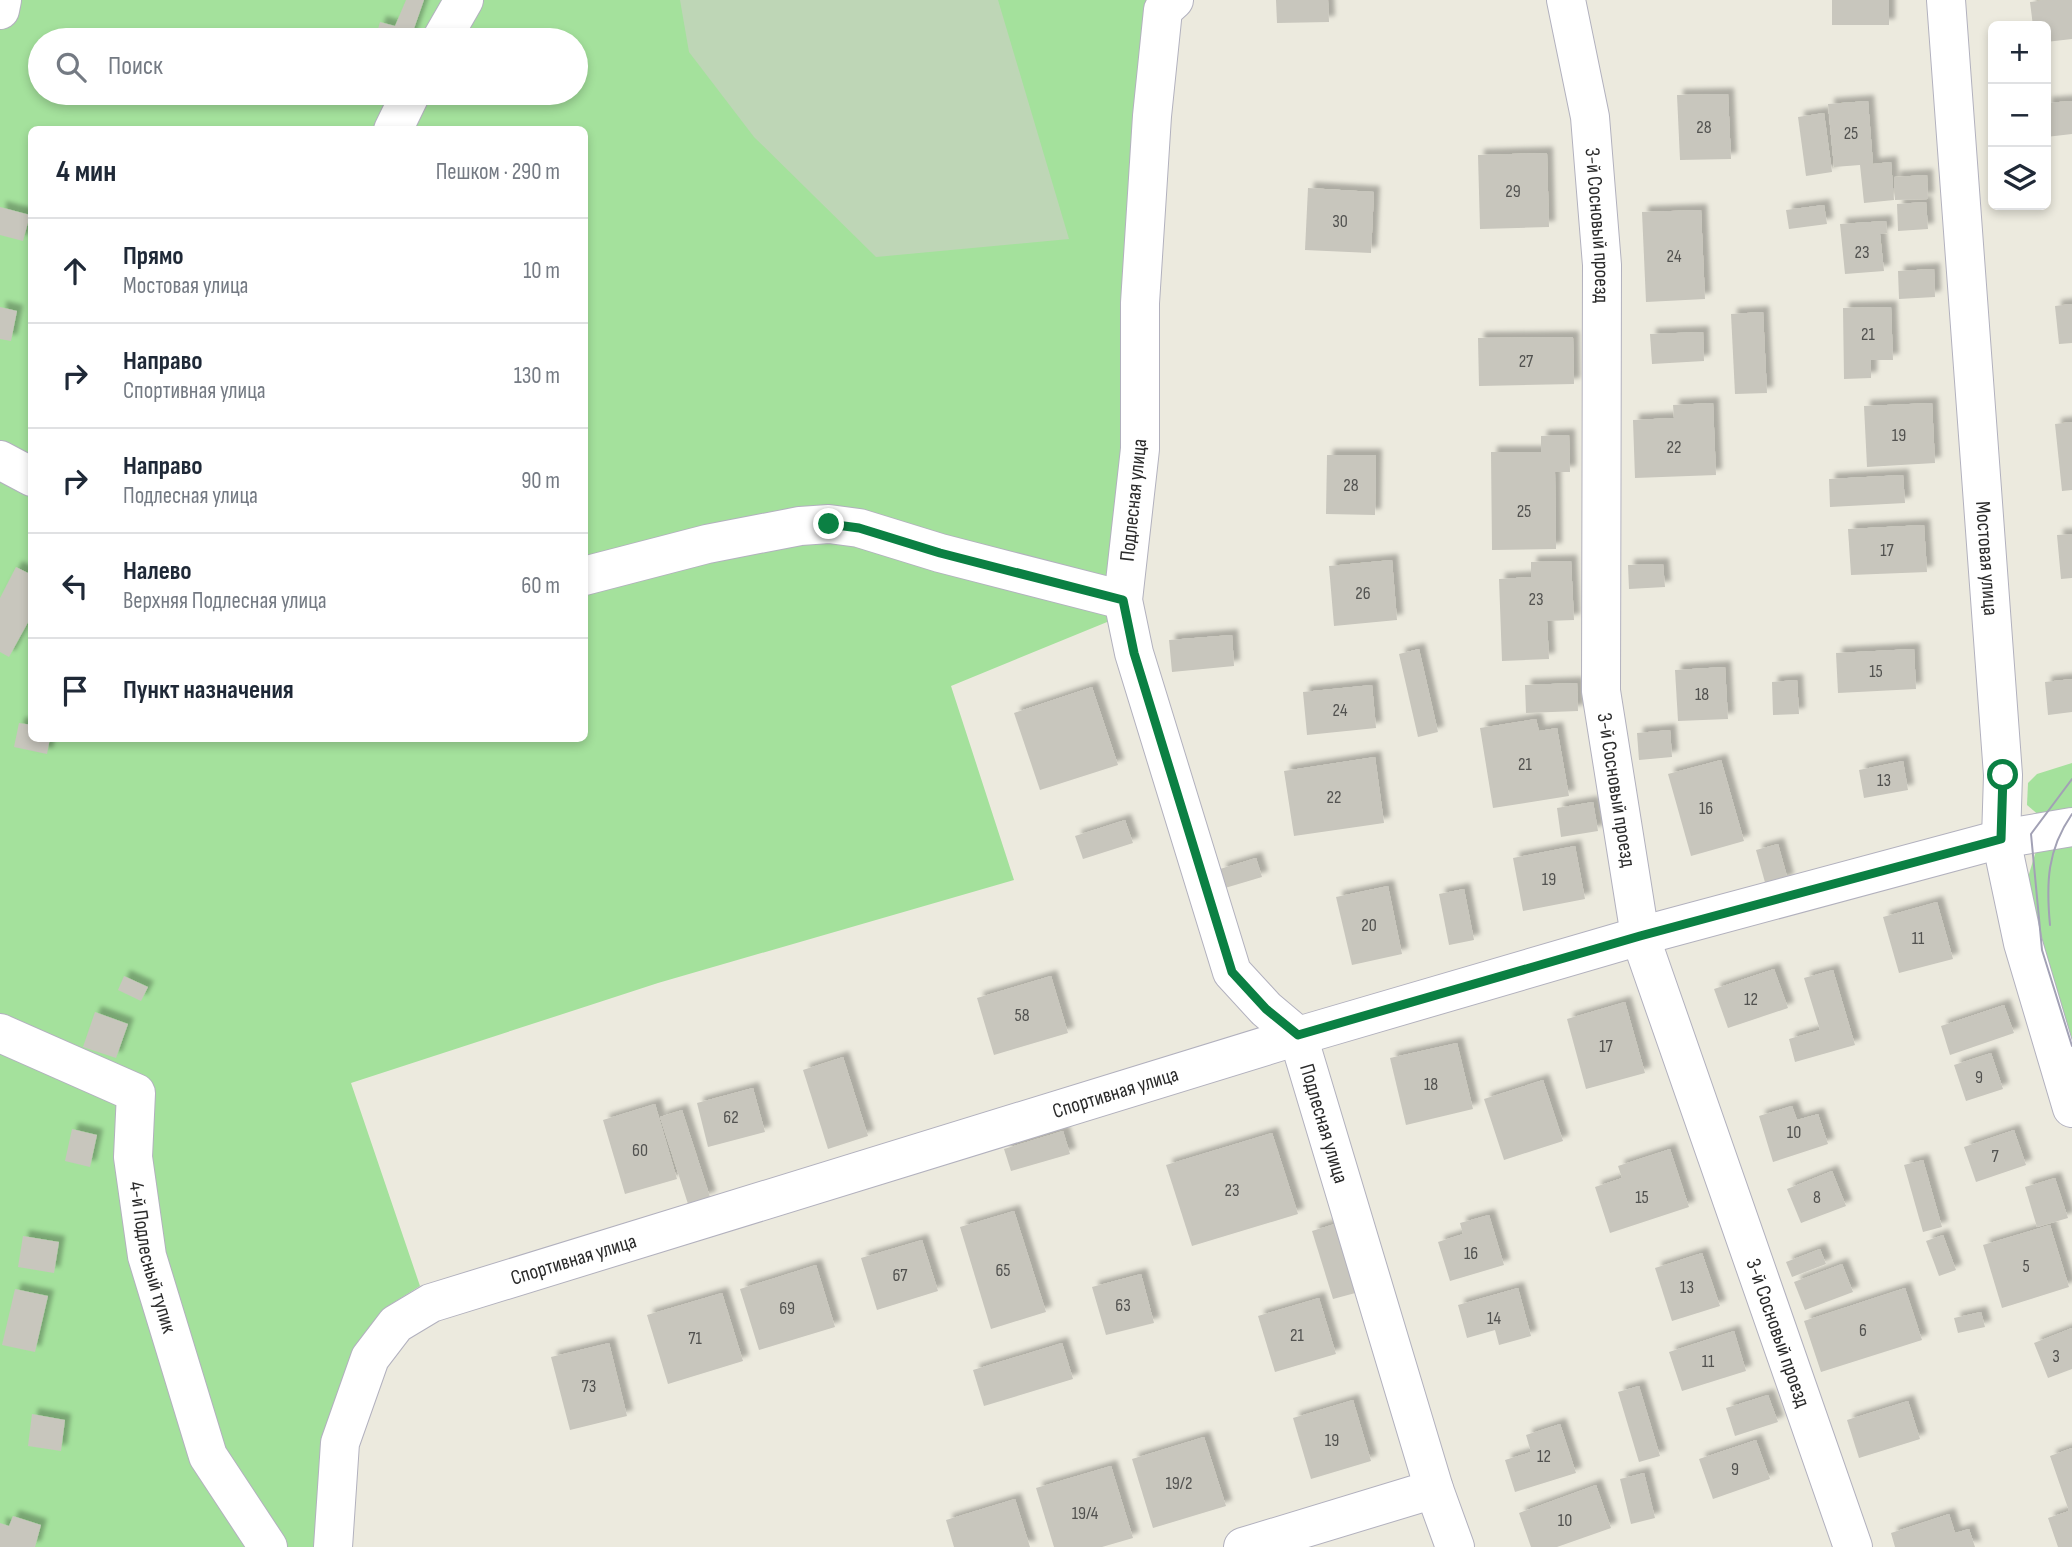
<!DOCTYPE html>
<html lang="ru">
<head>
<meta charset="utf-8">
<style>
	body { margin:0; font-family:"Sofia Sans Condensed",sans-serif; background:#f6f6f7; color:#1f2937 }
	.controls { position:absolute; right:21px; top:21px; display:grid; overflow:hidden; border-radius:10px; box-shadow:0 4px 10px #0003 }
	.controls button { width:63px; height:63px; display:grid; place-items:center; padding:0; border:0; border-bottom:2px solid #e0e1e3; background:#fff; color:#1f2937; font:35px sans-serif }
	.stop { position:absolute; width:21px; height:21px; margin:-16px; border:5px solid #0b8043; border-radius:50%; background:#fff }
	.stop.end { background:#0b8043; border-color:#fff; box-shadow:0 2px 7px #0008 }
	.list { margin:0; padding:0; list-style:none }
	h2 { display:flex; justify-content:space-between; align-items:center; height:91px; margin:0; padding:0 28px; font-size:30px }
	h2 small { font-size:23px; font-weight:400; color:#747a83 }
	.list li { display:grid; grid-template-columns:46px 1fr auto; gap:21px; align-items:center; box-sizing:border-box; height:105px; padding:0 28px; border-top:2px solid #e0e1e3 }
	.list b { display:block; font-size:26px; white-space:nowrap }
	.list p { margin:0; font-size:23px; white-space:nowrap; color:#747a83 }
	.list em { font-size:23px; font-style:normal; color:#747a83 }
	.icon { flex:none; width:38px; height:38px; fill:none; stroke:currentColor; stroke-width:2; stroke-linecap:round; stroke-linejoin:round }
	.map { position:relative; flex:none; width:2072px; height:1547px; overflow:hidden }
	.search { position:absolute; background:#fff; box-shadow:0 4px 10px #0003; left:28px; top:28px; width:560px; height:77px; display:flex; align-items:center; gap:18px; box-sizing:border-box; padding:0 24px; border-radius:38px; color:#747a83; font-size:26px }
	.panel { position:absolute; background:#fff; box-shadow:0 4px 10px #0003; left:28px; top:126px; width:560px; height:616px; border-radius:10px }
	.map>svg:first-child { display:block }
</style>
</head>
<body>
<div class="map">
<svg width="2072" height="1547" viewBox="0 0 2072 1547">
	<defs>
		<filter id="shadow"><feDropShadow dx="6" dy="-6" stdDeviation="2" flood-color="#0004"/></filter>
	</defs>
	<rect width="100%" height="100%" fill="#eceade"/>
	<g fill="#a4e19c" fill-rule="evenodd">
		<path d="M0,0H1176L1112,620L951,686L1014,880L658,983L351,1083L420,1286L385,1308L362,1345L322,1547H0ZM40,40H576V93H40ZM32,130H584V738H32Z"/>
		<path d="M2072,763V819L2048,823L2027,805L2028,783L2037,774Z"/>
		<path d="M2072,839V1063L2028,891L2029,874L2036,851Z"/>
	</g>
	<path fill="#bed6b6" d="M680,0H998L1069,239L876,257L754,137L689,52Z"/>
	<g fill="#c8c6bd" filter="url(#shadow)">
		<path d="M406,0H424L410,40H375L380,22L395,26Z"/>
		<path d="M1276,0H1328L1329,22L1277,23Z"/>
		<rect x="1832" y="0" width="57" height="25"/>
		<path d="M2047,0H2072V39L2046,42V26H2033L2030,2Z"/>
		<path d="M1728,94L1731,159L1680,160L1677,95Z"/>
		<path d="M1868,101L1873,164L1891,162L1894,200L1864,203L1860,165L1834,167L1828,104Z"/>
		<path d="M2072,101V134L2046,137V103Z"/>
		<path d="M1824,113L1832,172L1806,176L1798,117Z"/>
		<path d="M1547,153L1549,227L1480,229L1478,155Z"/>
		<path d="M1927,175L1928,199L1895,200L1894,177Z"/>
		<path d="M1308,188L1374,192L1371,253L1305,250Z"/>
		<path d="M1926,202L1928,229L1898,231L1897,204Z"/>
		<path d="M1824,205L1827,224L1789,229L1786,210Z"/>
		<path d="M0,207L30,215L23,241L0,235Z"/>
		<path d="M1701,210L1705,299L1646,302L1642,212Z"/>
		<path d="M1886,221L1887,233L1880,234L1884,271L1845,274L1840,224Z"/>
		<path d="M1934,269L1935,297L1899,299L1898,271Z"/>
		<path d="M2072,304V343L2059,344L2055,306Z"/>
		<path d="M0,307L17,311L11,341L0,339Z"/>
		<path d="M1891,307L1893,360H1871V378L1844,379L1843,308Z"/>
		<path d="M1763,312L1767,393L1735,394L1731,314Z"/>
		<path d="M1703,332L1704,361L1652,364L1650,334Z"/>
		<path d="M1573,337L1574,384L1479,386L1478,338Z"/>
		<path d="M1713,403L1716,475L1635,478L1633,420L1674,418L1673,405Z"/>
		<path d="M1932,403L1935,463L1867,467L1864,406Z"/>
		<path d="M2072,422V490L2062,491L2055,424Z"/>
		<path d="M1569,435L1570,472H1555L1556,549L1492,550L1491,452H1541V436Z"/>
		<path d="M1327,455H1376L1375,515L1326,514Z"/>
		<path d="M1903,475L1905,503L1830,507L1829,479Z"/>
		<path d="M1924,525L1927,572L1851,575L1848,529Z"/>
		<path d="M2072,534V578L2061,579L2057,535Z"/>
		<path d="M1392,560L1397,620L1334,626L1329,566Z"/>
		<path d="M1571,561L1574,620L1547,621L1549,659L1502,661L1499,579L1531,577V562Z"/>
		<path d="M1663,564L1665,587L1629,589L1628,565Z"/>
		<path d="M16,567L32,575V615L9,657L0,652V598Z"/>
		<path d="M1232,635L1234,666L1172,672L1169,640Z"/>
		<path d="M1419,649L1438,732L1418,737L1399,654Z"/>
		<path d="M1914,649L1916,689L1838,693L1836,653Z"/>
		<path d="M1725,667L1728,719L1678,721L1675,670Z"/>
		<path d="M2072,679V712L2048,715L2045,682Z"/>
		<path d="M1797,680L1799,714L1773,715L1772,682Z"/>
		<path d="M1577,683L1578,711L1526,713L1525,685Z"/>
		<path d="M1372,685L1376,728L1307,735L1303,692Z"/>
		<path d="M1092,687L1118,765L1040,790L1014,713Z"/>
		<path d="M1536,719L1539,731L1557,728L1569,796L1493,808L1480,728Z"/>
		<path d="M19,723L32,725V738H50L47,754L14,747Z"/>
		<path d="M1670,730L1672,757L1639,760L1637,733Z"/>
		<path d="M1375,757L1384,823L1294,836L1284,771Z"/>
		<path d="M1721,760L1744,841L1691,856L1668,774Z"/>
		<path d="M1903,761L1908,790L1864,798L1859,770Z"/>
		<path d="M1593,802L1598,831L1561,837L1557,808Z"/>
		<path d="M1125,820L1133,843L1083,859L1075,836Z"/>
		<path d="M1778,844L1788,880L1766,886L1756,850Z"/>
		<path d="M1575,846L1585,899L1523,911L1513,858Z"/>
		<path d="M1256,858L1262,877L1225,888L1220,869Z"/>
		<path d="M1388,886L1402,954L1352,965L1336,897Z"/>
		<path d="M1464,889L1474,940L1449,945L1439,894Z"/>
		<path d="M1937,902L1953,959L1899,973L1883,917Z"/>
		<path d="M1774,969L1788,1008L1728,1028L1714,989Z"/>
		<path d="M1833,970L1855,1045L1795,1062L1789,1039L1820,1030L1804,978Z"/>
		<path d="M124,976L148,987L141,1001L118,990Z"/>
		<path d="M1051,976L1068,1033L994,1055L977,998Z"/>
		<path d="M1625,1002L1645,1073L1586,1089L1567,1019Z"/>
		<path d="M2004,1005L2014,1033L1950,1055L1941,1026Z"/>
		<path d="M95,1012L128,1024L116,1058L83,1047Z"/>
		<path d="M1457,1043L1473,1109L1406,1125L1390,1058Z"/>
		<path d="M1991,1053L2003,1089L1966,1101L1954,1065Z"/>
		<path d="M843,1057L868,1136L828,1149L803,1070Z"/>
		<path d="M1543,1080L1563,1141L1504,1160L1484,1099Z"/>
		<path d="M753,1088L765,1132L708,1147L697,1103Z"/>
		<path d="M655,1104L677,1179L625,1194L603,1120Z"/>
		<path d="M1792,1106L1797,1120L1818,1114L1828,1144L1773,1162L1759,1116Z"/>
		<path d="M682,1110L710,1197L688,1204L660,1117Z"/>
		<path d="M72,1129L97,1135L90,1167L65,1161Z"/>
		<path d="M2014,1130L2026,1165L1976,1182L1964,1147Z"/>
		<path d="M1063,1131L1070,1154L1011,1171L1004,1149Z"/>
		<path d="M1272,1133L1298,1214L1192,1246L1166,1165Z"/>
		<path d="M1670,1149L1689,1207L1610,1233L1595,1187L1622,1178L1618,1166Z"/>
		<path d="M1923,1160L1942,1227L1923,1232L1904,1165Z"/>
		<path d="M1832,1171L1846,1206L1801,1223L1787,1189Z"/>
		<path d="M2055,1178L2068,1218L2037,1227L2025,1187Z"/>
		<path d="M1014,1211L1046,1312L991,1329L960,1227Z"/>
		<path d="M1489,1215L1504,1265L1450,1281L1438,1242L1463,1234L1460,1223Z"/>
		<path d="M1338,1223L1359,1292L1333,1299L1312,1231Z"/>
		<path d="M2050,1225L2069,1287L2002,1308L1983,1245Z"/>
		<path d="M1943,1235L1956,1270L1939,1276L1926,1241Z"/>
		<path d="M23,1236L59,1242L54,1273L18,1267Z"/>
		<path d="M922,1240L938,1291L877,1310L861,1258Z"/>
		<path d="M1820,1249L1826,1264L1792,1277L1786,1262Z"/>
		<path d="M1702,1253L1720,1306L1672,1321L1655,1268Z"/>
		<path d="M1842,1264L1853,1292L1805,1310L1794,1282Z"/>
		<path d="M816,1265L835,1327L759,1350L740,1289Z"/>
		<path d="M1141,1274L1154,1323L1106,1335L1092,1287Z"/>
		<path d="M1518,1288L1531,1336L1499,1345L1495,1330L1467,1338L1458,1305Z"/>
		<path d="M1905,1288L1922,1340L1821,1372L1804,1321Z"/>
		<path d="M15,1289L48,1296L35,1352L2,1345Z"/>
		<path d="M722,1293L743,1361L668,1384L647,1315Z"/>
		<path d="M1319,1298L1336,1354L1275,1372L1258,1316Z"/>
		<path d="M1981,1312L1985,1327L1958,1333L1954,1318Z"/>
		<path d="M2072,1328V1369L2048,1378L2034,1343Z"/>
		<path d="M1734,1331L1746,1371L1682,1391L1669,1352Z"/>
		<path d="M609,1343L627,1416L570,1430L551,1357Z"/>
		<path d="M1062,1343L1073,1379L984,1406L973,1370Z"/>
		<path d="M1639,1386L1660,1456L1639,1462L1618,1392Z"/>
		<path d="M1768,1395L1778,1422L1735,1436L1726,1408Z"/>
		<path d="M1353,1400L1371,1461L1311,1479L1293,1418Z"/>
		<path d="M1908,1401L1920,1439L1859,1458L1847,1420Z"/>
		<path d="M32,1414L65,1420L61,1451L28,1446Z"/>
		<path d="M1560,1424L1576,1473L1515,1492L1505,1460L1531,1452L1526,1435Z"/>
		<path d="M1204,1437L1226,1506L1153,1528L1132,1459Z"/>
		<path d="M1756,1440L1770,1479L1713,1499L1699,1459Z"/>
		<path d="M2072,1448V1547H2058L2048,1518L2069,1511L2050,1456Z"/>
		<path d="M1111,1466L1133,1538L1102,1547H1054L1036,1488Z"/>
		<path d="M1644,1473L1655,1518L1631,1524L1620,1479Z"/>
		<path d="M1596,1485L1611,1528L1557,1547H1531L1519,1513Z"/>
		<path d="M1015,1499L1030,1547H954L946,1520Z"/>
		<path d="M1949,1514L1955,1533L1969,1529L1975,1547H1895L1891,1533Z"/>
		<path d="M13,1516L41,1525L35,1547H0V1523L9,1526Z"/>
	</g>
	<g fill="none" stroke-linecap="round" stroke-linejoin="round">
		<defs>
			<g id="minor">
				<path id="s1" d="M1174,0L1163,10L1152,116L1140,303V449L1123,600L1134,653L1232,972L1266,1009L1298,1036L1434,1489L1455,1547"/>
				<path id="s2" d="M1566,0L1590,117L1602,265L1601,691L1640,936L1853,1547"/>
				<path id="s3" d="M1946,0L2003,775L2001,839L2023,943L2072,1108"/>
				<path d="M0,10L2,0"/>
				<path d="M441,40L464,0"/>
				<path d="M393,130L411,93"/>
				<path d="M0,460L32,477"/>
				<path d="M584,576L707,544L800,526L829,524L859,528L940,553L1123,600"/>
				<path id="s4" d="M0,1033L136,1093L133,1157L147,1256L208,1456L268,1547"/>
				<path id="s5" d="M333,1547L340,1443L370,1358L396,1324L431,1303L1298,1036L1640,936L2001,839L2072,827"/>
				<path d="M1243,1547L1434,1489"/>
			</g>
		</defs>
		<use href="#minor" stroke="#b2b1be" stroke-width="40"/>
		<use href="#minor" stroke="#fff" stroke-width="38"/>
		<g stroke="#a2a1b5" stroke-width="2">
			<path d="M2072,779L2031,834L2042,950L2072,1046"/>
			<path d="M2050,925C2046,883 2047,850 2072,814"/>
		</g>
	</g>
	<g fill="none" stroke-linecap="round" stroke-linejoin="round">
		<path stroke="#0b8043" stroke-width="9" d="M829,524L859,528L940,553L1123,600L1134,653L1232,972L1266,1009L1298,1035L1640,936L2001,839L2003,775"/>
	</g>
	<g text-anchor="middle" stroke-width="7" stroke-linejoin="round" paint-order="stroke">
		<g font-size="18" fill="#525250">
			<text x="1704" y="133">28</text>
			<text x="1851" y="139">25</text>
			<text x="1513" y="197">29</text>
			<text x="1340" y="227">30</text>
			<text x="1862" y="258">23</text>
			<text x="1674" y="262">24</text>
			<text x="1868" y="340">21</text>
			<text x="1526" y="367">27</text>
			<text x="1899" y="441">19</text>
			<text x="1674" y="453">22</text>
			<text x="1351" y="491">28</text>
			<text x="1524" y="517">25</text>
			<text x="1887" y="556">17</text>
			<text x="1363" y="599">26</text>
			<text x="1536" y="605">23</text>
			<text x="1876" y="677">15</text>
			<text x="1702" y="700">18</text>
			<text x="1340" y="716">24</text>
			<text x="1525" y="770">21</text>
			<text x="1884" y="786">13</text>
			<text x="1334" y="803">22</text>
			<text x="1706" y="814">16</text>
			<text x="1549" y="885">19</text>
			<text x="1369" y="931">20</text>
			<text x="1918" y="944">11</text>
			<text x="1751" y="1005">12</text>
			<text x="1022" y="1021">58</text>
			<text x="1606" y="1052">17</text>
			<text x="1979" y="1083">9</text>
			<text x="1431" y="1090">18</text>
			<text x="731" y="1123">62</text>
			<text x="1794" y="1138">10</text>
			<text x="640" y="1156">60</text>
			<text x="1995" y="1162">7</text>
			<text x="1232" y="1196">23</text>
			<text x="1642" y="1203">15</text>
			<text x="1817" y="1203">8</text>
			<text x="1471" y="1259">16</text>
			<text x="2026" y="1272">5</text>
			<text x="1003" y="1276">65</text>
			<text x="900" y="1281">67</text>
			<text x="1687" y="1293">13</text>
			<text x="1123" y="1311">63</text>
			<text x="787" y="1314">69</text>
			<text x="1494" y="1324">14</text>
			<text x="1863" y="1336">6</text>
			<text x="1297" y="1341">21</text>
			<text x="695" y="1344">71</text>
			<text x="2056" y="1362">3</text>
			<text x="1708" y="1367">11</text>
			<text x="589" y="1392">73</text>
			<text x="1332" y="1446">19</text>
			<text x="1544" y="1462">12</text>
			<text x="1735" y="1475">9</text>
			<text x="1179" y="1489">19/2</text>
			<text x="1085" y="1519">19/4</text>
			<text x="1565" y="1526">10</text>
		</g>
		<g font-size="21" fill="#2b2b2b" stroke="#fff">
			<text dy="7" stroke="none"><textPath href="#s2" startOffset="228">3-й Сосновый проезд</textPath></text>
			<text transform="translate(1133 500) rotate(-84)" y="7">Подлесная улица</text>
			<text dy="7" stroke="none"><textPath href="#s3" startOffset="560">Мостовая улица</textPath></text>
			<text dy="7" stroke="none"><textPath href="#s2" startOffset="794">3-й Сосновый проезд</textPath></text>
			<text dy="7" stroke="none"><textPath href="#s5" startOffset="994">Спортивная улица</textPath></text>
			<text dy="7" stroke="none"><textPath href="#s1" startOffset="1178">Подлесная улица</textPath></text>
			<text dy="7" stroke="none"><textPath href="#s4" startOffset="315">4-й Подлесный тупик</textPath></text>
			<text dy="7" stroke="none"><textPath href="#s5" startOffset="427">Спортивная улица</textPath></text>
			<text dy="7" stroke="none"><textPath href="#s2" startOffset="1362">3-й Сосновый проезд</textPath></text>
		</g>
	</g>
</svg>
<div class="controls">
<button>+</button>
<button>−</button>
<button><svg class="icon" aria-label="layers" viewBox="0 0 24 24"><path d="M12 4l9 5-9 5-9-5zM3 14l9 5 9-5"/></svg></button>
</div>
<div class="stop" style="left:2003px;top:775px"></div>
<div class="stop end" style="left:829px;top:524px"></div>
<div class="search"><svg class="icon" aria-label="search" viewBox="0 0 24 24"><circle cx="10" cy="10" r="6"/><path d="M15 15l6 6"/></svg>Поиск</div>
<section class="panel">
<h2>4 мин<small>Пешком · 290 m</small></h2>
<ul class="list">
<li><svg class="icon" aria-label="ahead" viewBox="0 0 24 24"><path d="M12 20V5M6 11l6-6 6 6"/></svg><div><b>Прямо</b><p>Мостовая улица</p></div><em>10 m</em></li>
<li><svg class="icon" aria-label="right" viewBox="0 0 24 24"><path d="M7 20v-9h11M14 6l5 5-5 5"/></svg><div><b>Направо</b><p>Спортивная улица</p></div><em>130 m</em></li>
<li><svg class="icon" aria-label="right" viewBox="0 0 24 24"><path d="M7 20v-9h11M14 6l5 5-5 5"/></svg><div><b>Направо</b><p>Подлесная улица</p></div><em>90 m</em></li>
<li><svg class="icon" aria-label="left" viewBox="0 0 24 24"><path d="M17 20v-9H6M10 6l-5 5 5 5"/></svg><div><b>Налево</b><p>Верхняя Подлесная улица</p></div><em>60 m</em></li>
<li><svg class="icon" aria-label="arrive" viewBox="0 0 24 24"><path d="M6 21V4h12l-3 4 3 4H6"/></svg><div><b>Пункт назначения</b></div></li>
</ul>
</section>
</div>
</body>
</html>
